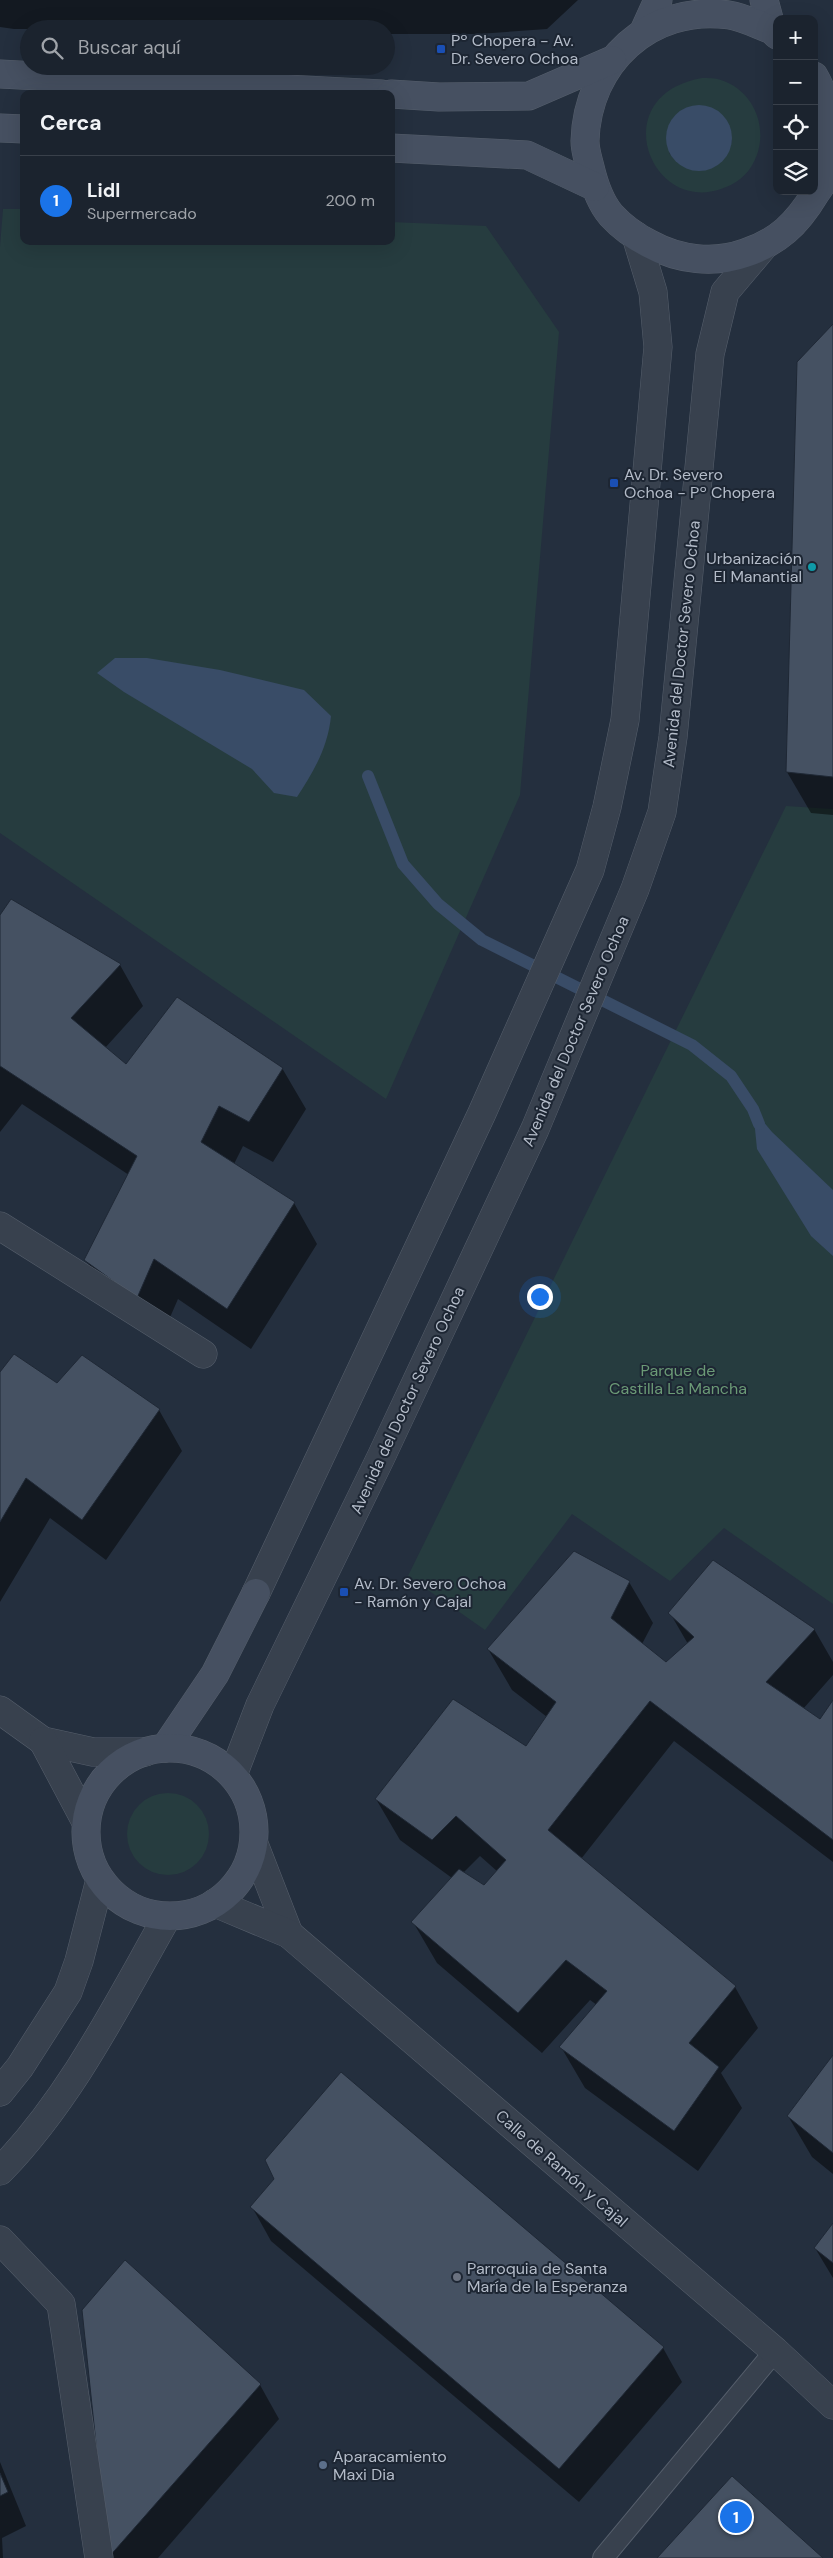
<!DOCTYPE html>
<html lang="es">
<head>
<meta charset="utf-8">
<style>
	body { margin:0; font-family:"DM Sans",sans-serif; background:#282f3a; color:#f1f3f6 }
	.controls { position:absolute; right:15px; top:15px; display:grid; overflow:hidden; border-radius:10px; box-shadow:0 5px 20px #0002 }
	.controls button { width:45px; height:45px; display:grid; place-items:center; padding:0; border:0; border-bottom:1px solid #39404a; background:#1b232e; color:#f1f3f6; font:25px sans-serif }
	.you { position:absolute; left:539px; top:1296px; width:18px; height:18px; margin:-12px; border:4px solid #fff; border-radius:50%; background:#1a73e8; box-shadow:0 0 0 8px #1a73e833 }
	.badge { display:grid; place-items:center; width:32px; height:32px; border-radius:50%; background:#1a73e8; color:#fff; font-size:16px; font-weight:700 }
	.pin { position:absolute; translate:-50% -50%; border:2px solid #fff; box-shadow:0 1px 5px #0006 }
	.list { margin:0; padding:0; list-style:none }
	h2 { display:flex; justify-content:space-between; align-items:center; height:65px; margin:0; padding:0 20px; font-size:21px }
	h2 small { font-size:16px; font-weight:400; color:#a0a4aa }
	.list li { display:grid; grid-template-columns:32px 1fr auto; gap:15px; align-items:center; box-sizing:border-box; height:90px; padding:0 20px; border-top:1px solid #39404a }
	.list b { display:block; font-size:19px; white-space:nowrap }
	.list p { margin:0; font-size:16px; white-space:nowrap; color:#a0a4aa }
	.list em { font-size:16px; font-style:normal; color:#a0a4aa }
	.icon { flex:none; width:28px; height:28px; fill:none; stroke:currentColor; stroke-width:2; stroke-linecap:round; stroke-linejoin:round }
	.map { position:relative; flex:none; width:833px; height:2558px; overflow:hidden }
	.search { position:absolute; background:#1b232e; box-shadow:0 5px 20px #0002; left:20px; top:20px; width:375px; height:55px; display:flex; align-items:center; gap:12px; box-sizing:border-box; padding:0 18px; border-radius:28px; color:#a0a4aa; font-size:19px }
	.panel { position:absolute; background:#1b232e; box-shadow:0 5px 20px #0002; left:20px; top:90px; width:375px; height:155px; border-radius:10px }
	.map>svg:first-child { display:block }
</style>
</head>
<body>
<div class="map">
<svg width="833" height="2558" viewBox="0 0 833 2558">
	<rect width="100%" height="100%" fill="#242f3e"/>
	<g fill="#263c3f" fill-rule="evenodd">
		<path d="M702,78C708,78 715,78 721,80C758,92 771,136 751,167C744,178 733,185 721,189C649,214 605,95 702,78ZM698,106L732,140C725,174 690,181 669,153L678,113L687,108Z"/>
		<path d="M3,209H24V241H391V222L486,226L559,332L520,795L386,1099L0,833V247Z"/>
		<path d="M786,806L833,809V1604L724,1528L670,1581L572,1514L485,1630L408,1576Z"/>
		<circle cx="168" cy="1834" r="41"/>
	</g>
	<g fill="#394c67">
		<circle cx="699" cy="138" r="33"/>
		<path d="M115,658H147L220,670L304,690L331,716C328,747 314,771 297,797L274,793L252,769L124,692L97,673Z"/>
		<path d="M753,1109L772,1132L833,1190V1256L811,1236L757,1149Z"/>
	</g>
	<g fill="#0007" fill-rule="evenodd">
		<path d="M0,0H578L547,29L478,34H386V29H14L0,27Z"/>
		<path d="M833,326V815L811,813L787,772Z"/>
		<path d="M0,918L120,965L143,1006L105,1048L126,1066L282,1068L306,1109L273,1162L243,1146L234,1164L294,1203L317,1244L251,1349L178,1299L161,1338L109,1301L86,1260L129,1175L22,1104L0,1132Z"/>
		<path d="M0,1374L57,1385L159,1410L182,1451L106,1560L50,1518L0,1602Z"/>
		<path d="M574,1553L629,1582L653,1623L642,1644L666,1664L688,1644L670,1613L814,1629L833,1662V1675L803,1709L820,1720L833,1703V1862L674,1741L581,1859L735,1987L758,2028L721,2073L742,2108L698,2171L585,2088L561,2047L597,2005L590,2000L542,2053L437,1963L413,1922L452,1878L400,1840L376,1799L526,1748L547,1717L512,1690L488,1649ZM480,1856L498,1872L484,1887L463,1873Z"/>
		<path d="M833,2058V2174L812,2157L788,2116Z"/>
		<path d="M252,2207L663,2348L682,2382L579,2502L271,2241Z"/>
		<path d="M833,2225V2278L815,2248Z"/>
		<path d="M83,2311L260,2385L279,2419L158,2558H109Z"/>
		<path d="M0,2462L26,2526L2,2538L3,2558H0Z"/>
	</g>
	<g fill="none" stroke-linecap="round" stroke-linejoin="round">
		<path stroke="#394c67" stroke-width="12" d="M368,776L403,864L438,904L482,940L692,1045L731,1076L753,1109L759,1124"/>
	</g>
	<g fill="#455162" stroke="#1f2835">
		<path d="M833,324V777L786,772L797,362Z"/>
		<path d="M11,899L121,964L71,1018L126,1064L177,997L283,1068L249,1122L219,1106L201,1142L295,1202L227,1309L154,1259L137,1298L84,1260L137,1156L0,1066V915Z"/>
		<path d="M14,1354L57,1383L82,1355L160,1409L82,1520L26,1478L0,1522V1372Z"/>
		<path d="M574,1551L630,1581L611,1618L666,1662L694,1637L668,1613L713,1560L815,1629L766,1682L820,1719L833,1700V1840L650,1701L548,1830L736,1986L689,2043L719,2067L674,2131L559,2047L607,1991L566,1960L518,2013L411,1922L459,1869L484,1885L506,1860L456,1816L432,1840L375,1799L453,1699L526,1746L556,1702L487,1649Z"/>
		<path d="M833,2055V2153L787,2116Z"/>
		<path d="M341,2072L664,2347L559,2469L250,2207L274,2179L265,2160Z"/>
		<path d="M833,2223V2263L814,2248Z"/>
		<path d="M125,2260L261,2384L108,2558L82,2310Z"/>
		<path d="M0,2473L8,2492L0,2496Z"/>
		<path d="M732,2476L823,2558H657Z"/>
	</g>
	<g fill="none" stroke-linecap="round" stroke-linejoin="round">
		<defs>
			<path id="lane" d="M603,2558L775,2351"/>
			<g id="street">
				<path d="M0,1226L203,1354"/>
				<path d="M256,1593L482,1113L590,870L607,807L625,720L658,347L653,292L636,236"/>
				<path d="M0,1710L43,1741L93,1752H145"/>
				<path d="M43,1741L86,1822"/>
				<path d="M233,1775L260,1705L381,1457L535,1129L635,889L662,812L673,737L710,354L725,292L763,247"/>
				<path d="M254,1844L289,1934"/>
				<path d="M215,1903L289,1934L775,2351L833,2405"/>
				<path d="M0,2092L20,2067L68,1992L79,1961L100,1880"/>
				<path d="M0,2171C71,2098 117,2005 167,1917"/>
				<path d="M0,2240L61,2304L99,2558"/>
			</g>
			<g id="secondary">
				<path d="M764,0L772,30"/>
				<path d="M644,31L658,0"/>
				<path d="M777,35L772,30C758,25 743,17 729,15C650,4 587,63 585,141C585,150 588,159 590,167C594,184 600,202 611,215C622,227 636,237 650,244C679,260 714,264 745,253C778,242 797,224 815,194C818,189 823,184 824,178C833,144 832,107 814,76"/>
				<path d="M0,74L382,94"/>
				<path d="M391,94L439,97L529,96L612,60"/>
				<path d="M0,128L24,129"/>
				<path d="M391,148L527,155L595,187"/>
				<path d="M165,1748L215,1674L256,1593"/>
				<circle cx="170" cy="1832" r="84"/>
			</g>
		</defs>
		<use href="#lane" stroke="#565f6c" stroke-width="22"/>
		<use href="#street" stroke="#565f6c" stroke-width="29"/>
		<use href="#secondary" stroke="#565f6c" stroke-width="29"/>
		<use href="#lane" stroke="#38414e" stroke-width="20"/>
		<use href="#street" stroke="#38414e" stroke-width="28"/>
		<use href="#secondary" stroke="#465061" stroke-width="28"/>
	</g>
	<g fill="#1a4fb4" stroke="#1d2633" stroke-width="2">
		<rect x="436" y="44" width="10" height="10" rx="2.5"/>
		<rect x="609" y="478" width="10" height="10" rx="2.5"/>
		<rect x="339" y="1587" width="10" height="10" rx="2.5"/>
	</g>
	<circle fill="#0f9aa8" stroke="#1d2633" stroke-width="2" cx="812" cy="567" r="5"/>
	<circle fill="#6b7280" stroke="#1d2633" stroke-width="2" cx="457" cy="2277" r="5"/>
	<circle fill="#5c6f8a" stroke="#1d2633" stroke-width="2" cx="323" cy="2465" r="5"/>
	<g text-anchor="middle" stroke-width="4" stroke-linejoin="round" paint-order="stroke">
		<g font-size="16" fill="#b4bcc9" stroke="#1d2633" text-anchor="start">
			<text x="451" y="46">Pº Chopera - Av.<tspan x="451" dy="18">Dr. Severo Ochoa</tspan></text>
			<text x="624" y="480">Av. Dr. Severo<tspan x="624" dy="18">Ochoa - Pº Chopera</tspan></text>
			<text x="802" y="564" text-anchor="end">Urbanización<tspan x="802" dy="18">El Manantial</tspan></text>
			<text x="354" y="1589">Av. Dr. Severo Ochoa<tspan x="354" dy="18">- Ramón y Cajal</tspan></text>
			<text x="467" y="2274">Parroquia de Santa<tspan x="467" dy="18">María de la Esperanza</tspan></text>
			<text x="333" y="2462">Aparacamiento<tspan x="333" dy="18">Maxi Dia</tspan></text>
		</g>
		<g font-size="16" fill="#b4bcc9" stroke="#1d2633">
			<text transform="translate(681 644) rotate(-84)" y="6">Avenida del Doctor Severo Ochoa</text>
			<text transform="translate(575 1031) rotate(-67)" y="6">Avenida del Doctor Severo Ochoa</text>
			<text transform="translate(407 1400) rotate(-65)" y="6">Avenida del Doctor Severo Ochoa</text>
			<text transform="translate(562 2168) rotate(41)" y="6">Calle de Ramón y Cajal</text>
		</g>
		<g font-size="16" fill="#6b9a76" stroke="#1d2633">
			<text x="678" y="1376">Parque de<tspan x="678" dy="18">Castilla La Mancha</tspan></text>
		</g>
	</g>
</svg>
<div class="controls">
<button>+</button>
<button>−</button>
<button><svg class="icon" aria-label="locate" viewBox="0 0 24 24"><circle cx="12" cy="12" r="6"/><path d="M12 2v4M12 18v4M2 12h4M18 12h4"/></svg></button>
<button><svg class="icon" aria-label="layers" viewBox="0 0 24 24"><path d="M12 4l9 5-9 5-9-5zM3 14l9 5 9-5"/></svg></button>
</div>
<div class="you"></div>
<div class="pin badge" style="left:736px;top:2517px">1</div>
<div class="search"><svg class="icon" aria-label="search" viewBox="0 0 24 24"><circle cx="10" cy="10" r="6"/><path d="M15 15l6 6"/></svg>Buscar aquí</div>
<section class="panel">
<h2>Cerca<small></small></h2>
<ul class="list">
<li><span class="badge">1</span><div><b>Lidl</b><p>Supermercado</p></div><em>200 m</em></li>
</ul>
</section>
</div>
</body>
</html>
